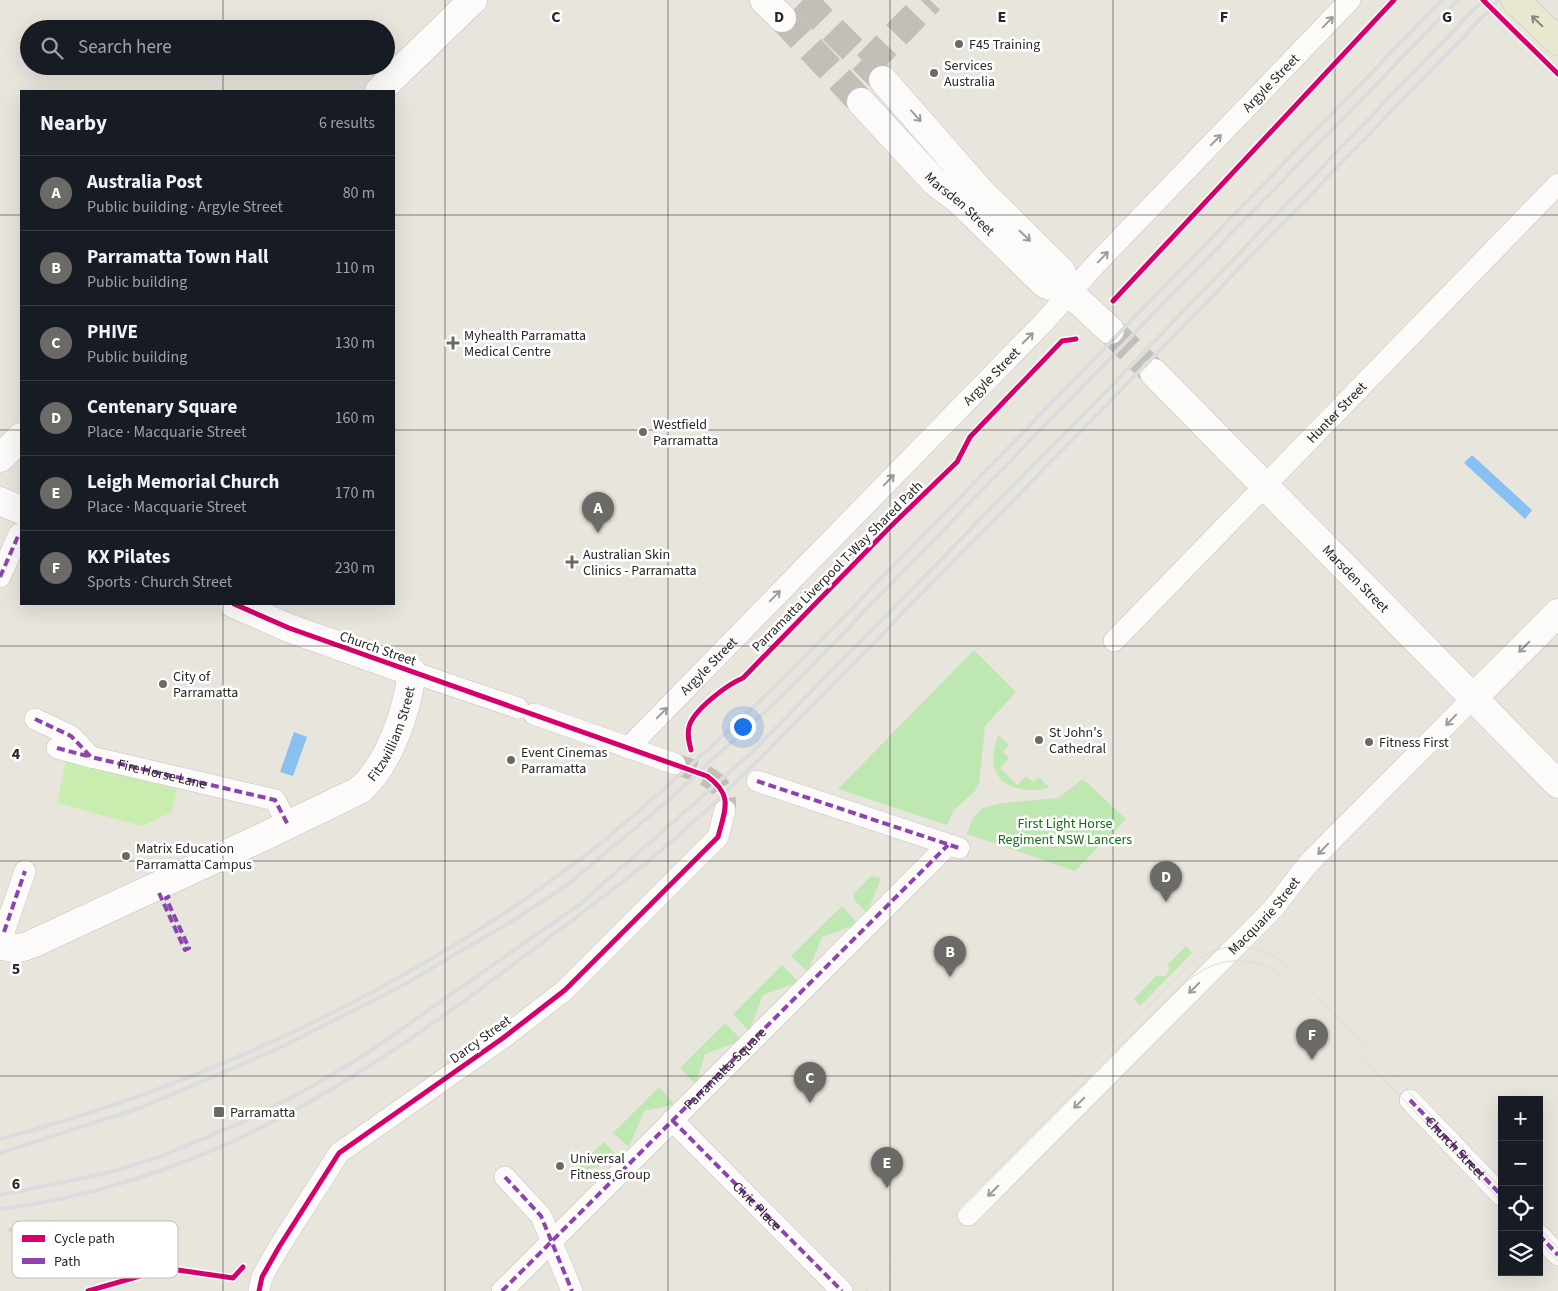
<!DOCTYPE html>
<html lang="en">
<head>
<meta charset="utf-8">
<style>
	body { margin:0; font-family:"Source Sans 3",sans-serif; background:#242831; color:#f1f3f6 }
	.controls { position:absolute; right:15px; bottom:15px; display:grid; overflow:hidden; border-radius:0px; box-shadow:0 5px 20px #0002 }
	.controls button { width:45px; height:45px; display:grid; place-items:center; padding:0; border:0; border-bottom:1px solid #363941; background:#171b24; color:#f1f3f6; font:25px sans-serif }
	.you { position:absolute; left:742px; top:726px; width:18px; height:18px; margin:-12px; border:4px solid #fff; border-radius:50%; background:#1a73e8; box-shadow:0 0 0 8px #1a73e833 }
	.badge { display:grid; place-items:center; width:32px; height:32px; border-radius:50%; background:#6b6a67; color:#fff; font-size:16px; font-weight:700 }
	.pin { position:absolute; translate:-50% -41px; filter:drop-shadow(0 1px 2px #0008) }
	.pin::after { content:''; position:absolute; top:26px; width:18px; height:15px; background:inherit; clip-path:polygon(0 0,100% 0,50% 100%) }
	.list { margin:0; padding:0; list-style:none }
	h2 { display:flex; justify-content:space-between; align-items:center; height:65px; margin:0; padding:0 20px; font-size:21px }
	h2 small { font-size:16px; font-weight:400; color:#9ea1a6 }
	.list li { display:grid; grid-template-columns:32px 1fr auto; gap:15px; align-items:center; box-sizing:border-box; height:75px; padding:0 20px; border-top:1px solid #363941 }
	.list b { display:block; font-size:19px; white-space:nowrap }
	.list p { margin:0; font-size:16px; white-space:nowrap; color:#9ea1a6 }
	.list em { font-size:16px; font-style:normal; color:#9ea1a6 }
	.icon { flex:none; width:28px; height:28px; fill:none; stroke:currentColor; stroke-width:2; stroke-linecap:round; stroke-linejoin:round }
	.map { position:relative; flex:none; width:1558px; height:1291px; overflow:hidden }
	.search { position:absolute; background:#171b24; box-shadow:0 5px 20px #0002; left:20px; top:20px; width:375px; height:55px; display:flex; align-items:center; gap:12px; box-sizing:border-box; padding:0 18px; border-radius:28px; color:#9ea1a6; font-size:19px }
	.panel { position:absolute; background:#171b24; box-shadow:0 5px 20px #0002; left:20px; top:90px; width:375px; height:515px; border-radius:0px }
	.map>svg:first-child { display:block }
</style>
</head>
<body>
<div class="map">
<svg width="1558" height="1291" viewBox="0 0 1558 1291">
	<rect width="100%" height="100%" fill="#e8e5dd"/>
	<g fill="#bee7b2">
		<path d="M974,650L1016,692L985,726L979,783L975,791L954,810L947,825L838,789Z"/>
		<path d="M998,735L1009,745L1003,752L1009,758L1000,768L1017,785L1026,776L1033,782L1039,777L1050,788C1009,796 982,779 998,735Z"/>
		<path d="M1083,779L1126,819L1075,871L967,834L973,818L982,808L1003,803L1058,798Z"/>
		<path d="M871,876L881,878L867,913L854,900L853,895Z"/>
		<path d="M842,906L858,924L822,937L808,972L791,956Z"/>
		<path d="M1186,946L1192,953L1140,1006L1134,999L1156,976H1166L1169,971L1168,964Z"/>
		<path d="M782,965L799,982L763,995L749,1031L733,1014Z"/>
		<path d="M725,1023L742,1040L705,1054L697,1081L694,1082L680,1068Z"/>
		<path d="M659,1087L673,1102L672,1105L644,1111L629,1147L613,1133Z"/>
		<path d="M604,1142L617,1155L612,1162L569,1176Z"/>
		<path d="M53,1220C45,1234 27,1233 13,1235L8,1231L9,1228Z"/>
	</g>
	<path fill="#c9ecaf" d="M66,761L177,789L172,812L142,826L57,803Z"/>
	<g fill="#88c1f1">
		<path d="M1472,455L1532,510L1525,519L1464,463Z"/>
		<path d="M294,732L307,737L293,776L280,772Z"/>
	</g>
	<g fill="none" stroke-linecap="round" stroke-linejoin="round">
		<path stroke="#c2bfb9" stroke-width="21" stroke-dasharray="21 11" stroke-linecap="butt" d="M675,764C697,771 731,781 725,810"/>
		<g stroke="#c2bfb9" stroke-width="28" stroke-dasharray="28 14" stroke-linecap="butt">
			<path d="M803,0L883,80"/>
			<path d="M782,18L861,102"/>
			<path d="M867,65L930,0"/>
			<path d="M1110,330L1154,373"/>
		</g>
		<defs>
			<g id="street">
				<path d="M0,577L19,534"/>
				<path id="s1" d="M1114,641L1558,184"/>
				<path d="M412,672L518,708"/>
				<path d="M534,714L675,764"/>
				<path id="s2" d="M35,719L71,736L91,757L275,800L288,825"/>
				<path d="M57,748L91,757"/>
				<path id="s3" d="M628,748L1044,322L1095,265L1350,0"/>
				<path d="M757,781L959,848"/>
				<path d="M4,932L25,871"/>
				<path d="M1410,1100L1502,1196"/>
				<path id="s4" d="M672,1120L842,1291"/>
				<path d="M505,1177L541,1216L572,1291"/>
				<path id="s5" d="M968,1215L1273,909L1307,865L1473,698"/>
				<path d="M1539,1235L1558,1255"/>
				<path d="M259,1291L262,1277L279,1247L339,1153L503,1038L565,990L718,837L725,810"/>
				<path d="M502,1291L948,845"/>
			</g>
			<g id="secondary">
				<path d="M764,0L782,18"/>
				<path d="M883,80L981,192L1061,271L1070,293L1110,330"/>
				<path d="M379,91L473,0"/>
				<path id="s6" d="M861,102L935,182L961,202L1045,284L1070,293"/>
				<path id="s7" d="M1154,373L1558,784"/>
				<path d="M0,458L21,437"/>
				<path d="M0,501L21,510"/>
				<path d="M234,604L289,628L412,672"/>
				<path d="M1473,698L1558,613"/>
				<path id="s8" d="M0,945C13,950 19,949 32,944L265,836L360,790C390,763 407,711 412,672"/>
			</g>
			<path id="primary" d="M1515,0L1558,41"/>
		</defs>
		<use href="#street" stroke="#c4c3c3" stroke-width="22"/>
		<use href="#secondary" stroke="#c4c3c3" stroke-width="29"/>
		<use href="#primary" stroke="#c4c2c0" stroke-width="29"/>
		<use href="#street" stroke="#fcfbfa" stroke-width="21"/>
		<use href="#secondary" stroke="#fcfbfa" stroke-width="28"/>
		<use href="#primary" stroke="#e8e7d0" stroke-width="28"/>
		<g stroke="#dcdcde" stroke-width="1">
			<path d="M1539,1228L1558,1248"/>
			<path d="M1539,1241L1558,1261"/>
			<path d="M866,1291L1187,968C1218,939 1257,940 1289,967L1502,1189"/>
			<path d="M880,1291L1186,982C1218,954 1256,954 1289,981L1502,1202"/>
		</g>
		<g stroke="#dcdcde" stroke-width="4">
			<path d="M0,1139C205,1085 410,988 579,860C609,838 637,812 665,788C774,693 872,587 972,485C1130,324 1286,162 1442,0"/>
			<path d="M0,1153L143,1107L286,1045L405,984L519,917L566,886L665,803L786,692L1458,0"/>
			<path d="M0,1195L107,1173L162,1156L247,1120L307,1089L363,1056L580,904L749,755L1118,379L1483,0"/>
			<path d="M0,1209C200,1184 356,1083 514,964C574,919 635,875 690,825C714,804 736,781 759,760L1168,342L1499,0"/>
		</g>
		<g stroke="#8e44ad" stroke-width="4" stroke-dasharray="8 4" stroke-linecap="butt">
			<path d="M0,577L19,534"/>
			<path d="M35,719L71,736L91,757L275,800L288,825"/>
			<path d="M57,748L91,757"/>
			<path d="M757,781L962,849"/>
			<path d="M159,893L185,950L189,948L166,898L170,896"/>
			<path d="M4,932L25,871"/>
			<path id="s9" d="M1410,1100L1502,1196"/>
			<path d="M672,1120L842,1291"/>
			<path d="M505,1177L541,1216L572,1291"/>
			<path d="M1539,1235L1558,1255"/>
			<path id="s10" d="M502,1291L948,845"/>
		</g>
		<defs>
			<g id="cycleway">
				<path d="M1483,0L1558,74"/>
				<path d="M1113,301L1394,0"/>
				<path d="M234,604L289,628L707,776C734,795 725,810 718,837L565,990L503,1038L339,1153L279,1247L262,1277L259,1291"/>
				<path d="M691,750C689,742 687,735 689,727C693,710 728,684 743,678L892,525L957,462L970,437L1062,341L1076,339"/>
				<path d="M88,1291L154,1272L178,1270L233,1278L243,1267"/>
			</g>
		</defs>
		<use href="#cycleway" stroke="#fff" stroke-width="8"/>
		<use href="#cycleway" stroke="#d6006c" stroke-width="5"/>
	</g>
	<defs><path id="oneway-shaft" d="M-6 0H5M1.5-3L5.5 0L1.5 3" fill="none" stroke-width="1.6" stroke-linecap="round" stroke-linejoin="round" transform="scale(1.25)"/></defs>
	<use stroke="#88887c" href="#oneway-shaft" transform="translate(1537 21) rotate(-136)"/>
	<g stroke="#9d9c9c">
		<use href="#oneway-shaft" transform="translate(1328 22) rotate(-46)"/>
		<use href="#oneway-shaft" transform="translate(916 116) rotate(48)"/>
		<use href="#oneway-shaft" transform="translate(1216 140) rotate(-46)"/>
		<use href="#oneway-shaft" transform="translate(1025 236) rotate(44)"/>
		<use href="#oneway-shaft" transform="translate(1103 257) rotate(-46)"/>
		<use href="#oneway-shaft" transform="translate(1028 338) rotate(-45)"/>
		<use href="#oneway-shaft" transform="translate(889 480) rotate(-46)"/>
		<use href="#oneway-shaft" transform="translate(775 596) rotate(-46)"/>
		<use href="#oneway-shaft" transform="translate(1524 647) rotate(135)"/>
		<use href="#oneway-shaft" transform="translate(662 713) rotate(-46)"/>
		<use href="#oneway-shaft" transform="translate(1451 720) rotate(134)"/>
		<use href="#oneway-shaft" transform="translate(1323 849) rotate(134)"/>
		<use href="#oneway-shaft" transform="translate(1194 988) rotate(135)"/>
		<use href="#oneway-shaft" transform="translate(1079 1103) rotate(135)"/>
		<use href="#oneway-shaft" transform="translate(993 1191) rotate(135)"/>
	</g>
	<path fill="none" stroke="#282828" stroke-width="1" stroke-opacity="0.55" d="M223,0V29M445,0V1291M668,0V1291M890,0V1291M1113,0V1291M1335,0V1291M223,66V91M0,215H21M394,215H1558M0,430H21M394,430H1558M223,604V1291M0,646H1558M0,861H1558M0,1076H1558"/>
	<g fill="#6b6a67" stroke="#fff" stroke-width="2">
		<circle cx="959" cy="44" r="5"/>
		<circle cx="934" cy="73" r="5"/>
		<path d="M450.5 335.5h5v5h5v5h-5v5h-5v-5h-5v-5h5z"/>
		<circle cx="643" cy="432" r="5"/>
		<path d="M569.5 554.5h5v5h5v5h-5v5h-5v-5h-5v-5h5z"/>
		<circle cx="163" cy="684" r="5"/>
		<circle cx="1039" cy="740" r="5"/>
		<circle cx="1369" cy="742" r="5"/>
		<circle cx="511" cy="760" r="5"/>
		<circle cx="126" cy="856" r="5"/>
		<rect x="213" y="1106" width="12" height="12" rx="2.5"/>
		<circle cx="560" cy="1166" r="5"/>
	</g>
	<g text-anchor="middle" stroke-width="5" stroke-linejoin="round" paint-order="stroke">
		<g font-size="14" fill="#282828" stroke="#fff" text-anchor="start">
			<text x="969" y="49">F45 Training</text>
			<text x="944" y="70">Services<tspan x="944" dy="16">Australia</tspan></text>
			<text x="464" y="340">Myhealth Parramatta<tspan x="464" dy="16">Medical Centre</tspan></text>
			<text x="653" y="429">Westfield<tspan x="653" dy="16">Parramatta</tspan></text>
			<text x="583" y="559">Australian Skin<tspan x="583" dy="16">Clinics - Parramatta</tspan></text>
			<text x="173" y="681">City of<tspan x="173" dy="16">Parramatta</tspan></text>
			<text x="1049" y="737">St John's<tspan x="1049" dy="16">Cathedral</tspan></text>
			<text x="1379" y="747">Fitness First</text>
			<text x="521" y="757">Event Cinemas<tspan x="521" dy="16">Parramatta</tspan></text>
			<text x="136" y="853">Matrix Education<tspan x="136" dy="16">Parramatta Campus</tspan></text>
			<text x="230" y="1117">Parramatta</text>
			<text x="570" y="1163">Universal<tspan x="570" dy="16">Fitness Group</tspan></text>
		</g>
		<g font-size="14" fill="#282828" stroke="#fff">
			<text dy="5" stroke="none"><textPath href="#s3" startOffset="925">Argyle Street</textPath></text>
			<text dy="5" stroke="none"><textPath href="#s6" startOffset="142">Marsden Street</textPath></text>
			<text dy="5" stroke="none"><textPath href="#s3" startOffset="520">Argyle Street</textPath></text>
			<text dy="5" stroke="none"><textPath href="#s1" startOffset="319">Hunter Street</textPath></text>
			<text transform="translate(837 566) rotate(-45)" y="5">Parramatta Liverpool T-Way Shared Path</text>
			<text dy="5" stroke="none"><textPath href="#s7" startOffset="288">Marsden Street</textPath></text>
			<text transform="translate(378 648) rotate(19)" y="5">Church Street</text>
			<text dy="5" stroke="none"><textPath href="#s3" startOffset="115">Argyle Street</textPath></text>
			<text dy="5" stroke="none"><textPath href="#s8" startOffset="461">Fitzwilliam Street</textPath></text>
			<text dy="5" stroke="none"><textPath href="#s2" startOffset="142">Fire Horse Lane</textPath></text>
			<text dy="5" stroke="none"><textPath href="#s5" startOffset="421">Macquarie Street</textPath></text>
			<text transform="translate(480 1039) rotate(-36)" y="5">Darcy Street</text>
			<text dy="5" stroke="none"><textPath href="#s10" startOffset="315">Parramatta Square</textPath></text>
			<text dy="5" stroke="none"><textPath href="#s9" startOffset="66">Church Street</textPath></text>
			<text dy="5" stroke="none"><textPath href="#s4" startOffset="121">Civic Place</textPath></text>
		</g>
		<g font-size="14" fill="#136c12" stroke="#fff">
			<text x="1065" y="828">First Light Horse<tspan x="1065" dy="16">Regiment NSW Lancers</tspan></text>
		</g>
	</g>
	<rect x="12" y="1221" width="166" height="57" rx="8" fill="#fff" stroke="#bebebe" stroke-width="1"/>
	<rect x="22" y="1235" width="23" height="7" fill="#d6006c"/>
	<rect x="22" y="1258" width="23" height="6" fill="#8e44ad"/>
	<g font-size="14" fill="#282828">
		<text x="54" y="1243">Cycle path</text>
		<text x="54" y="1266">Path</text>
	</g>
	<g font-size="16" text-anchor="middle" font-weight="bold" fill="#282828" stroke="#fff" stroke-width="5" stroke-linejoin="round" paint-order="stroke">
		<text x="556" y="22">C</text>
		<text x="779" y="22">D</text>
		<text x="1002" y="22">E</text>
		<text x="1224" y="22">F</text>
		<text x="1447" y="22">G</text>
		<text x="16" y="759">4</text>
		<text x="16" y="974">5</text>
		<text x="16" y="1189">6</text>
	</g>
</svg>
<div class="controls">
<button>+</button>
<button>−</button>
<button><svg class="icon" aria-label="locate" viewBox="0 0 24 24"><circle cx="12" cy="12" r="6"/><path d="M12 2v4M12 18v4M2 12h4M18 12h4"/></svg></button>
<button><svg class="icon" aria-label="layers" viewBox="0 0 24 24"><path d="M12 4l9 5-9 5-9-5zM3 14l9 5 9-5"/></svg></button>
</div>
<div class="you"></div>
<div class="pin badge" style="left:598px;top:533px">A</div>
<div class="pin badge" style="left:950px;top:977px">B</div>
<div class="pin badge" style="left:810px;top:1103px">C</div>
<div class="pin badge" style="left:1166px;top:902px">D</div>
<div class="pin badge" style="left:887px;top:1188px">E</div>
<div class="pin badge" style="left:1312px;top:1060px">F</div>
<div class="search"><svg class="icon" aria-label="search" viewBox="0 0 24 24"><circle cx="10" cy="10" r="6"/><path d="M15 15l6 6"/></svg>Search here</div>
<section class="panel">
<h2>Nearby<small>6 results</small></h2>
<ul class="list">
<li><span class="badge">A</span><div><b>Australia Post</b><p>Public building · Argyle Street</p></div><em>80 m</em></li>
<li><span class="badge">B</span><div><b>Parramatta Town Hall</b><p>Public building</p></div><em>110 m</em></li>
<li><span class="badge">C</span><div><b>PHIVE</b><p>Public building</p></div><em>130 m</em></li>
<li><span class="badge">D</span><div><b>Centenary Square</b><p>Place · Macquarie Street</p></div><em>160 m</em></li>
<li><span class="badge">E</span><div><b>Leigh Memorial Church</b><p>Place · Macquarie Street</p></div><em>170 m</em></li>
<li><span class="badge">F</span><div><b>KX Pilates</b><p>Sports · Church Street</p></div><em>230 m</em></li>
</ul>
</section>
</div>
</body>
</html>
